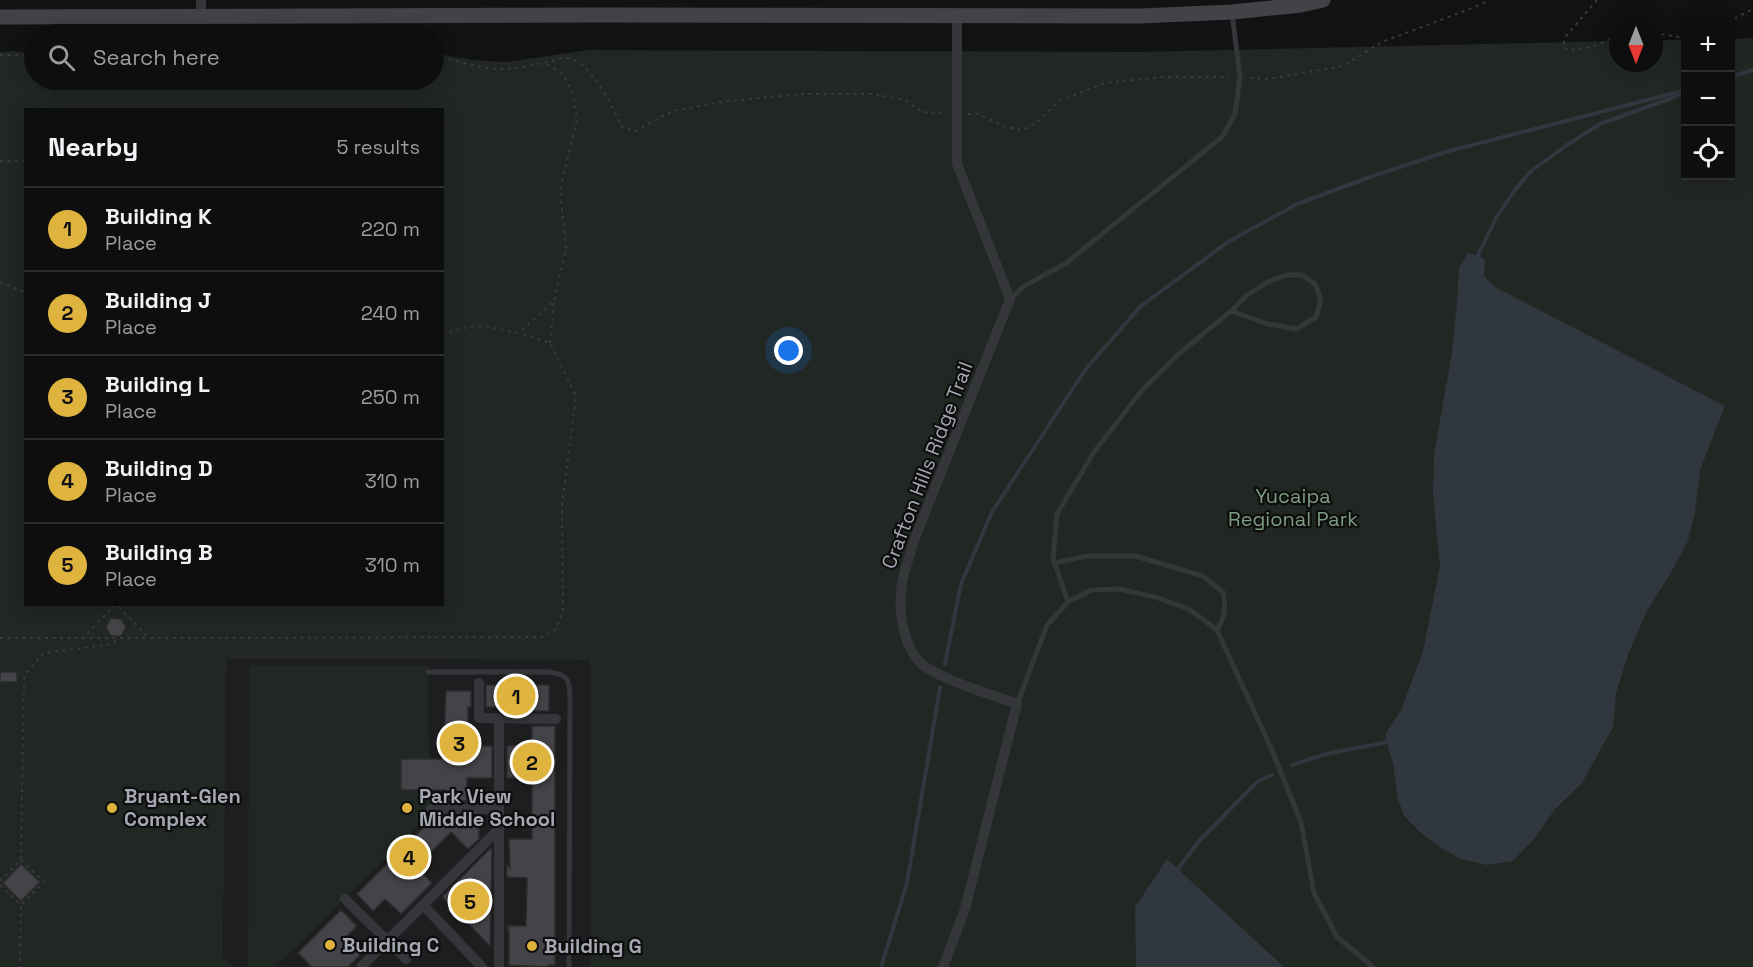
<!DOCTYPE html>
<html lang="en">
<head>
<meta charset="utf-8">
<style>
	body { margin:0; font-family:"Space Grotesk",sans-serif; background:#1c1c1c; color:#f1f3f6 }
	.controls { position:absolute; right:18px; top:18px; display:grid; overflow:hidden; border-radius:0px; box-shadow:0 3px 15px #0003 }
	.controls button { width:54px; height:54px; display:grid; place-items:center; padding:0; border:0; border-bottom:2px solid #2e2e2e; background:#0e0e0e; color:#f1f3f6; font:30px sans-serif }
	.compass { position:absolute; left:1609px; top:18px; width:54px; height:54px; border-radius:50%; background:#0e0e0e; box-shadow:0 3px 15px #0003; rotate:180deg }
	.you { position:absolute; left:789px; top:351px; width:21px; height:21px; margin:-15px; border:4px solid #fff; border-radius:50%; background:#1a73e8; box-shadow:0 0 0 9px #1a73e833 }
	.badge { display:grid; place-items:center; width:39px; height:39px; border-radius:50%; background:#dfb43e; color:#111; font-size:20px; font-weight:700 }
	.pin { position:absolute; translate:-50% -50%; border:3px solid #fff; box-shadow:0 2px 6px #0006 }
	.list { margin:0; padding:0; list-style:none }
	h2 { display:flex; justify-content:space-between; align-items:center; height:78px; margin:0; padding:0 24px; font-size:26px }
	h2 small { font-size:20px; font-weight:400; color:#9b9c9e }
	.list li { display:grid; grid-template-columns:39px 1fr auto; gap:18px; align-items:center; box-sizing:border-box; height:84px; padding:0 24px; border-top:2px solid #2e2e2e }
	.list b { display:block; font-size:22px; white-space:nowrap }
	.list p { margin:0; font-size:20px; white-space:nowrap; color:#9b9c9e }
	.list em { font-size:20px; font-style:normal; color:#9b9c9e }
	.icon { flex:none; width:33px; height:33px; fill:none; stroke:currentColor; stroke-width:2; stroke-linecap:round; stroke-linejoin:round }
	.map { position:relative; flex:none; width:1753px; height:967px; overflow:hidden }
	.search { position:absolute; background:#0e0e0e; box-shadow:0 3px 15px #0003; left:24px; top:24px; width:420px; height:66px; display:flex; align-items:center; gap:15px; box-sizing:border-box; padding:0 21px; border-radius:33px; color:#9b9c9e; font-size:22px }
	.panel { position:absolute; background:#0e0e0e; box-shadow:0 3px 15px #0003; left:24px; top:108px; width:420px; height:498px; border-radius:0px }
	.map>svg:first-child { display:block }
</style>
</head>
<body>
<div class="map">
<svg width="1753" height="967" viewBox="0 0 1753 967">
	<rect width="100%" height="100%" fill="#121213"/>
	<path fill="#1e1e20" d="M227,659L590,660V967H234L223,956Z"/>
	<g fill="#212722" fill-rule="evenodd">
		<path d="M1753,38V967H590V660L227,659L223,956L234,967H0V52L15,51L34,54V80H434V53L472,60L506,62L588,50L1138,52L1618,41V63H1654V40H1685L1686,176H1730L1731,39ZM26,110H442V604H26Z"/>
		<path d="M249,665L428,666L429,759H401V790H431V813L276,967H248Z"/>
	</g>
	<g fill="#31373e">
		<path d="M1468,253L1478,255L1485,260L1484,276L1493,286L1725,406L1700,470L1695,512L1688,541L1669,576L1647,611L1629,652L1616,693L1613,727L1582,783L1555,809L1534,839L1513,861L1487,865L1461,859L1441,848L1422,834L1404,816L1398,799L1393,764L1385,734L1401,710L1423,651L1440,566L1433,495L1434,454L1452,353L1457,302L1459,268Z"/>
		<path d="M1167,859L1284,967H1136L1135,907Z"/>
	</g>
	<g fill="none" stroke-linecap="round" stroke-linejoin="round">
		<g stroke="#31373e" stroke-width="4">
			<path d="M1730,77L1753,70"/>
			<path d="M1478,255L1496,218L1515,190L1531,171L1567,145L1600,124L1669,99L1683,93"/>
			<path d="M945,664L961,584L992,512L1085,370L1141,306L1228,242L1297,204L1373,176L1449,151L1686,90"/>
			<path d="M1292,765L1326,754L1388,742"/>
			<path d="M1178,869L1199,841L1258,781L1272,775"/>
			<path d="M881,967L907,883L940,687"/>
		</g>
	</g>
	<g fill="#444448" stroke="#2c2c2f" stroke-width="1.5">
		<path d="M111,618L121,619L126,627L121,636H111L106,627Z"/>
		<rect x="0" y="672" width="17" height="10"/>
		<path d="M486,685H549V711H532V707H486Z"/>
		<path d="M446,691H471V707H468V746H492V778H467V801H446V790H401V759H443Z"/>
		<path d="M532,726H555V965H548V967L509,965V927L507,930V926H526L527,878L507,877V865L510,868L509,839H532V778H507V746L532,745Z"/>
		<path d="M435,816L479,817V839L468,849L451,832L416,867L432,883L401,914L385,899L373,911L357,894Z"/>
		<path d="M490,849L492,850L490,946L463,918L460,922L448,910L452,906L442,897Z"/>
		<path d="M21,864L40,882L21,901L3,883Z"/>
		<path d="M341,910L357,926L346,937L362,953L348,967H312L298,953Z"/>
	</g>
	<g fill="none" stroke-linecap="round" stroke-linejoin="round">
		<g stroke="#393a3f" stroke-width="2" stroke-dasharray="3 4.5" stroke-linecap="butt">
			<path d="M1597,0L1566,36L1563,45L1566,49C1584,52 1601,43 1618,36"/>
			<path d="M1728,22L1753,9"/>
			<path d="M1654,33L1686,38"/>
			<path d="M0,55H19L34,58"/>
			<path d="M434,57C457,59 478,69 502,69C518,69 532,65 548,62C553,61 560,58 566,58C589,57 613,109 622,127L636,131L672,111L728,101L802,94H873L905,100L922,112L944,113"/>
			<path d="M1250,78L1268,79L1343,66L1382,42L1475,7L1490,0"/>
			<path d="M968,114H978L1006,127L1022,130L1035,124L1059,101L1105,83L1162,77H1229"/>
			<path d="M0,161H26"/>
			<path d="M0,282L26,293"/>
			<path d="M442,334L468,327L484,326L519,333L554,301L566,248L560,190L577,120L574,97L564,75L546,63"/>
			<path d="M550,343L554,301"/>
			<path d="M0,638H149"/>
			<path d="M82,639L116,604L149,638L543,637L556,629L563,611L562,505L576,396L550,343L519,333"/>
			<path d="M21,860L44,882L21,905"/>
			<path d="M0,881L21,860L24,679L27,672L44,653L113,644L115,642V638"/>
			<path d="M0,885L21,905L20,967"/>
		</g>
		<g stroke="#35363a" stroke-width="5">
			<path d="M1010,299L1024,286L1065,264L1222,137L1235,114L1240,77L1232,13"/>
			<path d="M1054,563L1087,556H1135L1203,576L1223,592C1226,607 1225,617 1217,630"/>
			<path d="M1068,602L1053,558L1057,514L1094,452L1143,389L1180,353L1231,311L1246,296L1268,282L1287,275H1302L1315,284L1321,299L1316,317L1296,329L1268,324L1231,311"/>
			<path d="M428,672H549C570,674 570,683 570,701L569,967"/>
			<path d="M1017,704L1047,625L1068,602L1091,590L1119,589L1155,597L1189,609L1217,630L1271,748L1301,822L1314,893L1337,937L1373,967"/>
		</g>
		<g stroke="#35363a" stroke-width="10">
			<path d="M201,16V0"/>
			<path d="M479,683V718L556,719"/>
			<path d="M431,809H499"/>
			<path d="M345,899L406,959"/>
			<path d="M423,905L482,967"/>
			<path d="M361,967L499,829"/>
			<path d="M499,967V719"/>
			<path d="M943,967L965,909L1017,704C991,694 944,681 923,665C902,648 898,608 902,583C904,570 910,556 913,543L1010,299L957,164V17"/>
		</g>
		<path stroke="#414348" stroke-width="15" d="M0,17L595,15L1140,16L1232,12L1301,5L1323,0"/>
	</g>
	<g fill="#dfb43e" stroke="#0d0d0e" stroke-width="2">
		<circle cx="112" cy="808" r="6"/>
		<circle cx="407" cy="808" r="6"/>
		<circle cx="330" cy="945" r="6"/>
		<circle cx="532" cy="946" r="6"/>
	</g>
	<g text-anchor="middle" stroke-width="4.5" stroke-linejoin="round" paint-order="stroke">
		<g font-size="20" fill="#a5a8b2" stroke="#0d0d0e">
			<text transform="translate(927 465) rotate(-69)" y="7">Crafton Hills Ridge Trail</text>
		</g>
		<g font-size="20" fill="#7d9c81" stroke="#0d0d0e">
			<text x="1293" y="503">Yucaipa<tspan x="1293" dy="23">Regional Park</tspan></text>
		</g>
		<g font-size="20" font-weight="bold" fill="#a5a8b2" stroke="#0d0d0e" text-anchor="start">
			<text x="124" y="803">Bryant-Glen<tspan x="124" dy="23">Complex</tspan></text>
			<text x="419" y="803">Park View<tspan x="419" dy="23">Middle School</tspan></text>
			<text x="342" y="952">Building C</text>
			<text x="544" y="953">Building G</text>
		</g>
	</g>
</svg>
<div class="controls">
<button>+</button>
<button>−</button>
<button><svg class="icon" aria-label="locate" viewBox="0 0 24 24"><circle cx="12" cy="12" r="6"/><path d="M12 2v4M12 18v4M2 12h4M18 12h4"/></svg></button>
</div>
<svg class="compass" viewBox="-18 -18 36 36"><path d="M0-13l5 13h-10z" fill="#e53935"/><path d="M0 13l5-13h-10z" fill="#9b9c9e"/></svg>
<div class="you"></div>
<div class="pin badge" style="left:516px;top:696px">1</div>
<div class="pin badge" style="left:532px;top:762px">2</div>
<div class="pin badge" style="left:459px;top:743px">3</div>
<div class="pin badge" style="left:409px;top:857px">4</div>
<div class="pin badge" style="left:470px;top:901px">5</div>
<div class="search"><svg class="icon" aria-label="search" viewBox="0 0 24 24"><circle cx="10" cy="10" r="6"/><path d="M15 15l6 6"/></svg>Search here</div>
<section class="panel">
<h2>Nearby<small>5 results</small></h2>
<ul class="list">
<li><span class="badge">1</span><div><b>Building K</b><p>Place</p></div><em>220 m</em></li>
<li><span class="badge">2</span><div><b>Building J</b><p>Place</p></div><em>240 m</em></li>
<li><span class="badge">3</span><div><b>Building L</b><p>Place</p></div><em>250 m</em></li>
<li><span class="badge">4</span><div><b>Building D</b><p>Place</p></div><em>310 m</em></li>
<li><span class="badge">5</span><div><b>Building B</b><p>Place</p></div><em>310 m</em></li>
</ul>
</section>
</div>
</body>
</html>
